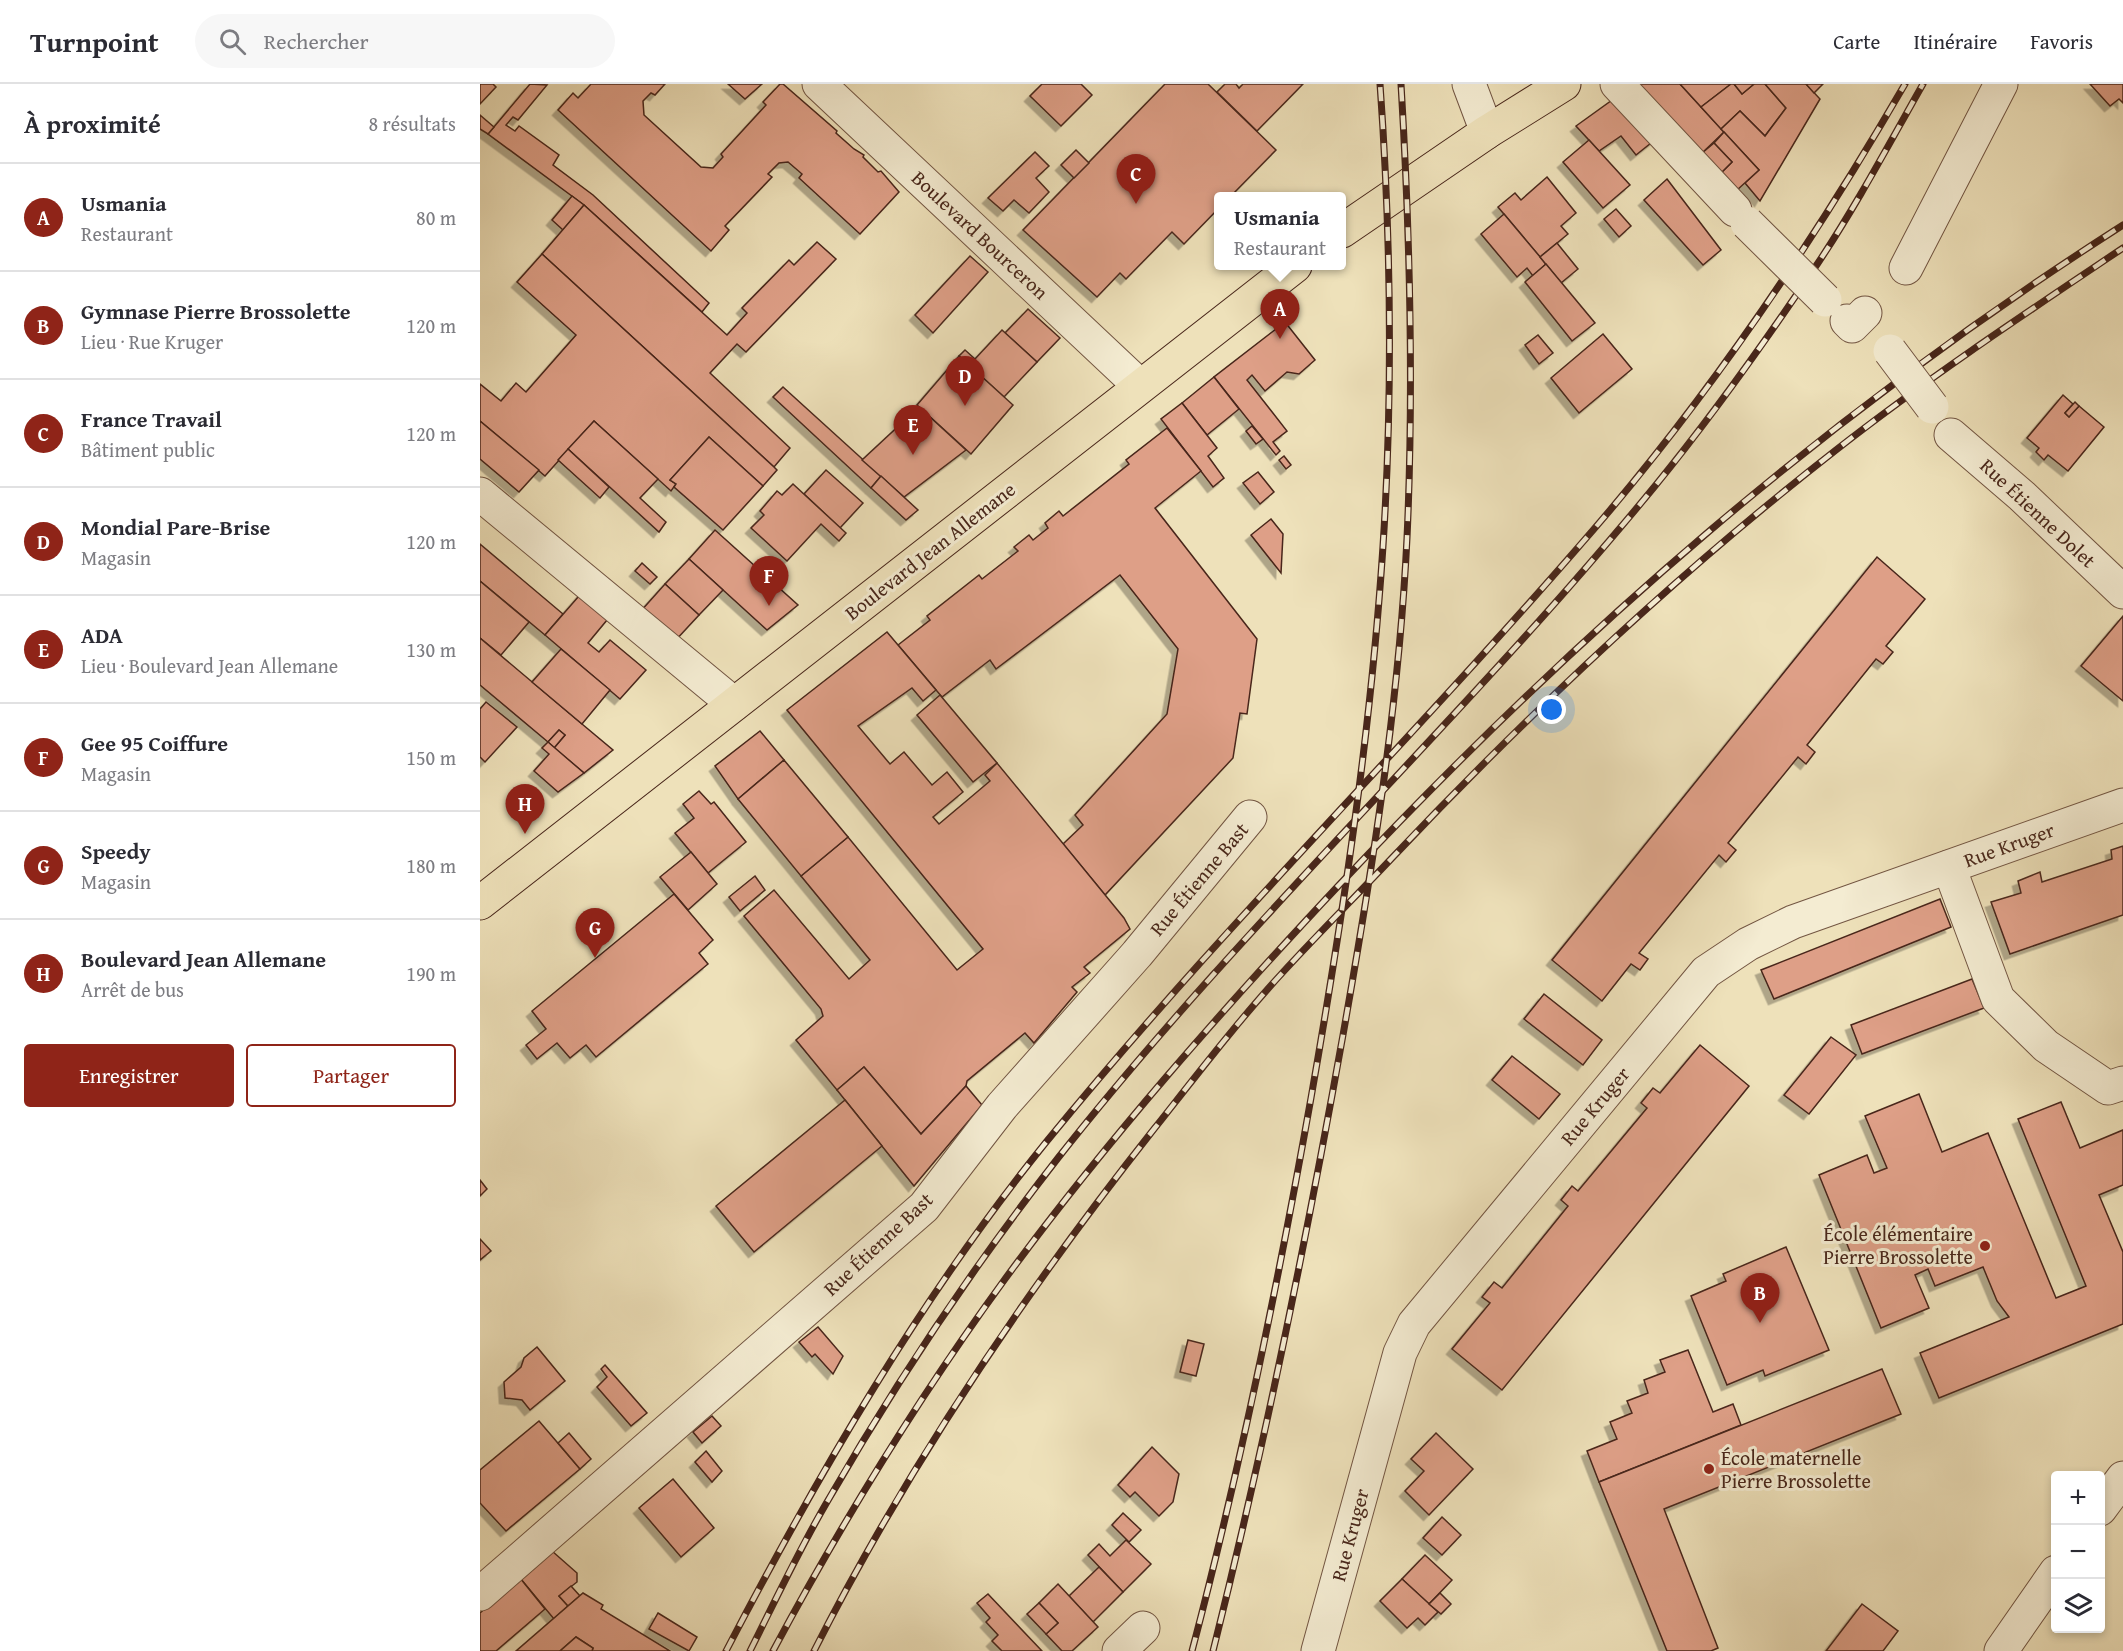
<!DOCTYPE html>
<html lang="fr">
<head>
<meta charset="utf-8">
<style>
	body { margin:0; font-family:"Gentium Book Plus",serif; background:#f7f7f7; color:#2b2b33 }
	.controls { position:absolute; right:18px; bottom:18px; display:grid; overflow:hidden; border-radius:6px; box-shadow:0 3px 9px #0003 }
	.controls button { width:54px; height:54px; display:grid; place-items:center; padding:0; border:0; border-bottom:2px solid #e1e1e2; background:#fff; color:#2b2b33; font:30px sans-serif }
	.you { position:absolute; left:1072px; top:626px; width:21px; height:21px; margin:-15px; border:4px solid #fff; border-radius:50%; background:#1a73e8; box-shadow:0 0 0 9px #1a73e833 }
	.badge { display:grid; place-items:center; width:39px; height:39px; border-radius:50%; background:#8f2418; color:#fff; font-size:20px; font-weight:700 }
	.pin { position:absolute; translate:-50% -50px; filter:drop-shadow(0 2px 3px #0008) }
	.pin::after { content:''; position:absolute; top:32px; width:21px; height:18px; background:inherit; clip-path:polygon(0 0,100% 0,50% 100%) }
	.popup { position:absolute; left:734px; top:108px; width:132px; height:78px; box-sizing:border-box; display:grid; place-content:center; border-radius:6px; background:#fff; filter:drop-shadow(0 2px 4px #0005); font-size:20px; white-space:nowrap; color:#7c7c81 }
	.popup b { font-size:22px; color:#2b2b33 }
	.popup::after { content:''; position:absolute; left:50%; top:100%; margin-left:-12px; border:12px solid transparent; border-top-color:#fff }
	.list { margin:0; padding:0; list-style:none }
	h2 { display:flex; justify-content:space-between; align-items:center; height:78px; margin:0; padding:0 24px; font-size:26px }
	h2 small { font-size:20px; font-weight:400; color:#7c7c81 }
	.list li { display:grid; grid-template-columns:39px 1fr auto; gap:18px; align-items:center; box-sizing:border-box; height:108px; padding:0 24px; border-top:2px solid #e1e1e2 }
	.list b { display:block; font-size:22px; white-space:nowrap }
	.list p { margin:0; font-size:20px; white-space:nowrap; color:#7c7c81 }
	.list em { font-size:20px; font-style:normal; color:#7c7c81 }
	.actions { display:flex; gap:12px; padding:18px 24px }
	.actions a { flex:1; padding:14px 0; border:2px solid #8f2418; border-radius:6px; text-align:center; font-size:21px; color:#8f2418 }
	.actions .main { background:#8f2418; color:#fff }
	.icon { flex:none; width:33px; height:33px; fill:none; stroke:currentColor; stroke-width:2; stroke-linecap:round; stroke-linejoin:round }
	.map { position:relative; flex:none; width:1643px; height:1567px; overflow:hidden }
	header { display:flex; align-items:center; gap:36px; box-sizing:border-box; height:84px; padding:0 30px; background:#fff; border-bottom:2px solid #e1e1e2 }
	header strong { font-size:28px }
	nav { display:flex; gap:33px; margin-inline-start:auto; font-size:21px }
	.search { width:420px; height:54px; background:#f7f7f7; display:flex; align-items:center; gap:15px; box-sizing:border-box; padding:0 21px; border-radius:33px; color:#7c7c81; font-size:22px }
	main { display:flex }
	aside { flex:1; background:#fff }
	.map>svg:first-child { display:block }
</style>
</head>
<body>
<header>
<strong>Turnpoint</strong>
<div class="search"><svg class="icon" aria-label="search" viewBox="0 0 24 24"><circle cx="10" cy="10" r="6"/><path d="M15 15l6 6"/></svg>Rechercher</div>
<nav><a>Carte</a><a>Itinéraire</a><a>Favoris</a></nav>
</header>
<main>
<aside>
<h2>À proximité<small>8 résultats</small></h2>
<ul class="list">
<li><span class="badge">A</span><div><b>Usmania</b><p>Restaurant</p></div><em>80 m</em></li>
<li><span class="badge">B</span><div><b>Gymnase Pierre Brossolette</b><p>Lieu · Rue Kruger</p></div><em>120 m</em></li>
<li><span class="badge">C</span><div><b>France Travail</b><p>Bâtiment public</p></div><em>120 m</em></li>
<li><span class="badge">D</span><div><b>Mondial Pare-Brise</b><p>Magasin</p></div><em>120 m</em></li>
<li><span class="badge">E</span><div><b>ADA</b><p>Lieu · Boulevard Jean Allemane</p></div><em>130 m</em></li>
<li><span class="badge">F</span><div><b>Gee 95 Coiffure</b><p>Magasin</p></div><em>150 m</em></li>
<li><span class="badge">G</span><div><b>Speedy</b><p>Magasin</p></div><em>180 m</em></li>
<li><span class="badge">H</span><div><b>Boulevard Jean Allemane</b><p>Arrêt de bus</p></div><em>190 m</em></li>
</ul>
<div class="actions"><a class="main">Enregistrer</a><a>Partager</a></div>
</aside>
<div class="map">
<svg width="1643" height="1567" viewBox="0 0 1643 1567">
	<defs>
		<filter id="shadow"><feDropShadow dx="-5.5" dy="5.5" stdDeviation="0" flood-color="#0004"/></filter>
	</defs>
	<rect width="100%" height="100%" fill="#eee1ba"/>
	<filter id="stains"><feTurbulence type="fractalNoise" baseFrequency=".00333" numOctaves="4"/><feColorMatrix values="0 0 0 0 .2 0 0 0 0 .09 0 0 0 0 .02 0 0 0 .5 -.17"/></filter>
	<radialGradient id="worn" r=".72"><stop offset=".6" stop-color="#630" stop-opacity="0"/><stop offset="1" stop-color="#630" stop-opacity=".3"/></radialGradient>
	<g fill="#de9f87" stroke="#48261a" stroke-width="1.5" filter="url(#shadow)">
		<path d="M0,0H13L16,3L0,20Z"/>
		<path d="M50,0L67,1L38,36L33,33L26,41L35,47L39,42L79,71L73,81L113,111L229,219L222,228L104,121L8,50Z"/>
		<path d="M111,0H185L175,11L171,9L163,17L164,31L221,83L233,84L243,73L241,70L286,21L283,18L300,0H303L357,47L356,49L374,65L384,71L383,73L398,88L401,87L419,108L380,150L319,94L322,90L308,78L299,79L288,90L292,93L245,142L249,146L231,167L78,26L93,9L98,14Z"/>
		<path d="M248,0H282L265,15Z"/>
		<path d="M562,0H601L612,11L581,42L550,12Z"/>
		<path d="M685,0H728L796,66L751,112H738V125L704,160L692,148L646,195L640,189L617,213L543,146Z"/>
		<path d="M745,0H756L759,4L763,0H823L777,47L737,8Z"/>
		<path d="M1157,0H1200L1244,48L1221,70Z"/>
		<path d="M1200,0H1251L1221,23Z"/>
		<path d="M1251,0H1254L1262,10L1274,0H1285L1306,24L1285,52L1260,27L1241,45L1221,23Z"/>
		<path d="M1254,0H1274L1262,10Z"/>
		<path d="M1285,0H1326L1340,15L1280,117L1265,99L1279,86L1241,45L1260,27L1285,52L1306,24Z"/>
		<path d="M1326,0H1343L1334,9Z"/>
		<path d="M1610,0H1643V19L1639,15L1630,22Z"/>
		<path d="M1135,14L1176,55L1156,71L1141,52L1119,67L1096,42Z"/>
		<path d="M0,31L14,43L8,50L0,45Z"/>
		<path d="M1244,48L1279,86L1256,107L1241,89L1252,78L1234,59Z"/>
		<path d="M1109,56L1150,101L1123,124L1083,78Z"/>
		<path d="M1234,59L1252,78L1241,89L1221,70Z"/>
		<path d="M596,66L609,79L594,94L581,81Z"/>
		<path d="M555,68L569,82L556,94L569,108L549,129L534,116L523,127L508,114Z"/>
		<path d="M1067,93L1096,129L1081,142L1088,150L1060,173L1018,123L1035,109L1041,116Z"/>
		<path d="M1187,95L1241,166L1223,181L1164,116Z"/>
		<path d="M92,112L104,121L83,146L72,136Z"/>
		<path d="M104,121L247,251L267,229L262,224L309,176L314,181L337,158L356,175L266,268L257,260L230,289L310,364L294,383L62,170Z"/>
		<path d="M1136,125L1151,142L1139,153L1124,135Z"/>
		<path d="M1024,130L1066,180L1053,192L1047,184L1037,193L1001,150Z"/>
		<path d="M1077,159L1098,185L1081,199L1060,173Z"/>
		<path d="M62,170L294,383L297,386L283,402L229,353L190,396L196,400L191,407L114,337L65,392L0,337V300L21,317L36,299L46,308L96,251L37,198Z"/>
		<path d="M490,172L508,188L453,249L435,231Z"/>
		<path d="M1066,180L1115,239L1092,257L1045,198Z"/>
		<path d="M548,225L580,254L557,278L525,249Z"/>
		<path d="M805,238L835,276L819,290L807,288L785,307L772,291L767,296L807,347L793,358L800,367L796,371L734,293Z"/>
		<path d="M522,246L557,278L524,313L479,272L485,266L495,275Z"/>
		<path d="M1123,250L1152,285L1099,329L1071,294Z"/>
		<path d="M1058,251L1073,269L1059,280L1045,261Z"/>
		<path d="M479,272L533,321L491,370L437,321Z"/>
		<path d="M734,293L759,325L727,351L702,319Z"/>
		<path d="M303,303L401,392L391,404L293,313Z"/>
		<path d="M1583,311L1593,320L1585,329L1589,333L1599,322L1624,343L1588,387L1568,371L1564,376L1556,368L1559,364L1547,354Z"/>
		<path d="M1595,318L1599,322L1589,333L1585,329Z"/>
		<path d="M702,319L737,364L728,372L744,394L733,403L681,335Z"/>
		<path d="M439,323L486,366L424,413L382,376Z"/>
		<path d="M0,337L59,386L39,408L0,375Z"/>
		<path d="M114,337L178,395L160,414L186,438L179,448L88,365Z"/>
		<path d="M772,342L783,355L776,360L766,347Z"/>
		<path d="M687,344L721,387L675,424L777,555L767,630L760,629L753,674L625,811L583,760L603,741L595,731L687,630L698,565L640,491L516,585L510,576L462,613L418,561L450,536L447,532L499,491L502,495L538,467L534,463L549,451L553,456L568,444L565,439L579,427L583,432L649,380L646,376Z"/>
		<path d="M229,353L283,402L243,446L194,403L196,400L190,396Z"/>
		<path d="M88,365L129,403L120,414L78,376Z"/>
		<path d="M804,372L811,381L806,385L799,376Z"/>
		<path d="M346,386L383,419L360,444L324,410Z"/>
		<path d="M778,388L794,408L780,420L763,399Z"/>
		<path d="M401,392L438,426L426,436L391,404Z"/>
		<path d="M313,400L366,449L359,457L341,440L307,477L271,444L284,431L280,427L297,407L302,411Z"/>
		<path d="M791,435L803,450L801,489L771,451Z"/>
		<path d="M235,446L318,521L287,546L209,475Z"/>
		<path d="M0,460L83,530L65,551L0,497Z"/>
		<path d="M1397,473L1445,515L1406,562L1413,568L1403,580L1396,575L1327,661L1335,668L1326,680L1318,673L1248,759L1256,766L1246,778L1239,771L1159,869L1168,875L1160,886L1151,880L1122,917L1072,876Z"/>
		<path d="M209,475L243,506L219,531L185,500Z"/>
		<path d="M162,479L177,493L170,500L155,487Z"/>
		<path d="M0,497L49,538L21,571L0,554Z"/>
		<path d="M185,500L219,531L194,558L160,528Z"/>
		<path d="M105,505L132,530L108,559L119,568L130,556L166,586L140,615L65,551Z"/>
		<path d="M1643,532V617L1601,582Z"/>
		<path d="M407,548L456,606L443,617L432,604L378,642L410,680L424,668L452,701L467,688L483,708L453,733L459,740L510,697L505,691L517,679L644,834L650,845L604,883L610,889L592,903L597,908L554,959L545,949L487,997L486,1002L441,1050L384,983L357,1006L316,956L343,932L341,925L264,832L294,806L369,895L390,876L321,792L368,753L477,886L503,865L307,626Z"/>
		<path d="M0,554L102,640L133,666L104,689L74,664L85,651L79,646L68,658L0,601Z"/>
		<path d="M81,565L130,606L102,640L52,598Z"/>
		<path d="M460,611L517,679L493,698L437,631Z"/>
		<path d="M6,618L37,643L5,678L0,673V625Z"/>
		<path d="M79,646L85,651L74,664L68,658Z"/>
		<path d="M280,647L304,676L258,715L235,682Z"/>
		<path d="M68,658L104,689L78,708L54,687L69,670L62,664Z"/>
		<path d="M304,676L368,753L321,792L258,715Z"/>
		<path d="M219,707L231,720L234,718L266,758L228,789L195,749L214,734L203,720Z"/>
		<path d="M1643,762V831L1530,870L1511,818L1541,809L1538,797L1560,788L1562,798L1632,775L1631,766Z"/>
		<path d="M211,768L237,800L208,826L180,793Z"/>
		<path d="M275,792L285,806L260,827L249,813Z"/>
		<path d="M194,810L233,856L219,869L228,880L116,973L106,961L90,974L77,959L57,975L46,961L66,945L52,927Z"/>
		<path d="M1460,815L1471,843L1294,915L1281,886Z"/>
		<path d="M1492,895L1504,924L1382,970L1371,941Z"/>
		<path d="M1064,910L1122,956L1103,981L1044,935Z"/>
		<path d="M1351,953L1376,971L1329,1030L1304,1011Z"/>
		<path d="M1220,961L1269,1002L1022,1306L972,1265L1010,1219L1002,1213L1014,1198L1022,1204L1088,1122L1081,1116L1092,1102L1098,1107L1167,1024L1161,1019L1173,1004L1180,1009Z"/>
		<path d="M1032,972L1080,1010L1059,1035L1012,996Z"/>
		<path d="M384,983L441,1050L486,1002L502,1021L434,1102L357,1006Z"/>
		<path d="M1439,1010L1462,1068L1508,1049L1576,1214L1606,1202L1538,1035L1581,1018L1600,1064L1643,1046V1101L1619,1111L1643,1168V1240L1459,1314L1440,1269L1529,1233L1517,1217L1503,1183L1455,1202L1448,1185L1435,1191L1449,1224L1401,1244L1339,1091L1387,1071L1394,1089L1407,1084L1385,1032Z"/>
		<path d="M365,1016L402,1062L274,1168L236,1122Z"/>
		<path d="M0,1096L7,1105L0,1112Z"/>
		<path d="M0,1155L11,1167L0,1176Z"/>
		<path d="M1306,1163L1349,1266L1285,1292L1283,1286L1247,1301L1211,1212L1246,1197L1243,1190Z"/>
		<path d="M338,1243L363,1272L353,1290L335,1270L332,1273L319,1258Z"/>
		<path d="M708,1256L724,1260L716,1292L700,1288Z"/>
		<path d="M57,1263L85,1297L50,1326L42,1316L25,1314L24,1298L41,1283L44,1274Z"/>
		<path d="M1208,1266L1233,1328L1253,1320L1261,1341L1119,1398L1107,1367L1137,1355L1130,1338L1152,1329L1147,1317L1168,1309L1164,1296L1185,1288L1180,1276Z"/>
		<path d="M125,1281L167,1329L151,1342L117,1303L127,1293L121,1285Z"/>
		<path d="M1402,1285L1421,1330L1184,1425L1238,1564L1231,1567H1187L1119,1398Z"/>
		<path d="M232,1332L241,1342L222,1359L213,1348Z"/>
		<path d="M59,1337L100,1385L26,1447L0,1419V1386Z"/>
		<path d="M89,1349L111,1375L100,1385L78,1359Z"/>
		<path d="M956,1349L993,1385L949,1431L925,1407L944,1387L931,1375Z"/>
		<path d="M672,1363L699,1390L693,1418L679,1432L655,1408L650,1413L638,1401Z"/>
		<path d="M226,1367L242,1387L232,1398L215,1378Z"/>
		<path d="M193,1395L234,1444L201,1473L159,1424Z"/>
		<path d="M643,1429L661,1446L649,1458L632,1441Z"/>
		<path d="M962,1433L981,1451L962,1471L943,1454Z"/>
		<path d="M646,1456L671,1480L643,1508L608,1471L619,1460L630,1472Z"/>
		<path d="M72,1467L97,1489V1498L79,1512L88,1522L74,1535L40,1494Z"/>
		<path d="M945,1471L972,1496L949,1520L922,1495Z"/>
		<path d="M619,1483L643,1508L613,1538L589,1512Z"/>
		<path d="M40,1494L65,1525L16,1567H0V1529Z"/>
		<path d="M922,1495L958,1528L945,1541L938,1534L927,1544L900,1517Z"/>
		<path d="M578,1500L618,1543L592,1567H582L566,1550L578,1539L559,1519Z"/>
		<path d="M91,1502L100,1512L88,1522L79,1512Z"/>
		<path d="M103,1509L123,1521L121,1525L190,1567H112L113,1564L96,1553L80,1567H36Z"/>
		<path d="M960,1509L971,1520L961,1530L949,1520Z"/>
		<path d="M508,1510L562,1567H522L512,1557L518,1551L506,1538L510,1534L497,1519Z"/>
		<path d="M559,1519L578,1539L566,1550L547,1530Z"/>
		<path d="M1382,1520L1418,1547L1403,1567H1346Z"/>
		<path d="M178,1529L217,1553L209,1567L169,1545Z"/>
		<path d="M96,1553L113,1564L112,1567H80Z"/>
	</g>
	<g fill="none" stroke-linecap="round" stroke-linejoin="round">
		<defs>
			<g id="minor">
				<path d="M339,0L660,302"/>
				<path d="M989,0L1007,48"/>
				<path d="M1137,0L1255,126"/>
				<path d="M1426,184L1521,0"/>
				<path d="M1367,237L1372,242L1385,229"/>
				<path d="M1471,351L1542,412L1643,508"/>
				<path d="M0,410L254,620"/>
				<path d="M1469,783L1518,915L1566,962L1628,1004L1643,999"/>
				<path d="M1620,1425L1643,1394"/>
				<path d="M0,1510L444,1123L522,1022L657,870L770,733"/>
				<path d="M639,1567L663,1544"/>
				<path d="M838,1567L920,1269L934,1240L1226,888L1268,860L1313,838L1643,721"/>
				<path d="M1521,1567L1576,1488"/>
			</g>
			<g id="major">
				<path d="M862,147L1007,48L1084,0"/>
				<path d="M0,819L815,182"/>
			</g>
		</defs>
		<use href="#minor" stroke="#725542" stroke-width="35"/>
		<use href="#major" stroke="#48261a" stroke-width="35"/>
		<use href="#minor" stroke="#f4ecd2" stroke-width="33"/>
		<use href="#major" stroke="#eee1ba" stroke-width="33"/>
		<defs>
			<g id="rail">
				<path d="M246,1567C339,1389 440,1214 567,1057C740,845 935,653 1114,445C1232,308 1334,157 1425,0"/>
				<path d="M270,1567C295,1517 319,1466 347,1418C416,1298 493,1183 578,1074C764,838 985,634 1175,402C1233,331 1287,255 1338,179C1376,122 1409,60 1443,0"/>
				<path d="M293,1567C362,1438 439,1313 525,1195C627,1056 742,926 860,800C1099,546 1349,329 1643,141"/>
				<path d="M334,1567C428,1382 545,1208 674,1045C716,992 758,937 804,887C839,849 876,812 912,774C1050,628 1197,490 1356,366C1448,294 1546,229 1643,164"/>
				<path d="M712,1567C760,1385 798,1200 831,1014C863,831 891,647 903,462C913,308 911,154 900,0"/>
				<path d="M733,1567C784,1364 826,1158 863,951C892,787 919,620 927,454C934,302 930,151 921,0"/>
			</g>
		</defs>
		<use href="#rail" stroke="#48261a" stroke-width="7"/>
		<use href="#rail" stroke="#f4ecd2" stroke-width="4.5" stroke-dasharray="14" stroke-linecap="butt"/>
		<defs>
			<g id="minor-bridge">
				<path d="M1267,139L1345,216"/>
				<path d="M1410,267L1452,323"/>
			</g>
		</defs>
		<use href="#minor-bridge" stroke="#725542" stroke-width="35" stroke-linecap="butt"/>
		<use href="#minor-bridge" stroke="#f4ecd2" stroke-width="33"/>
	</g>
	<g fill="#8f2418" stroke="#f4ecd2" stroke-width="2">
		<circle cx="1505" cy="1162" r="6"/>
		<circle cx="1229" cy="1385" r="6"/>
	</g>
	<g text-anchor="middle" stroke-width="6" stroke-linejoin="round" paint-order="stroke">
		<g font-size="20" fill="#48261a" stroke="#f4ecd2">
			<text transform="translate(500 151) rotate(43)" y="7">Boulevard Bourceron</text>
			<text transform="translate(1558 429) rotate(43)" y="7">Rue Étienne Dolet</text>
			<text transform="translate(450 467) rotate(-38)" y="7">Boulevard Jean Allemane</text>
			<text transform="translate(1529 761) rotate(-20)" y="7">Rue Kruger</text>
			<text transform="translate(719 795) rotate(-50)" y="7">Rue Étienne Bast</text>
			<text transform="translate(1115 1022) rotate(-50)" y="7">Rue Kruger</text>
			<text transform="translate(398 1160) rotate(-43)" y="7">Rue Étienne Bast</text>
			<text transform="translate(870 1451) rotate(-75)" y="7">Rue Kruger</text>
		</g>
		<g font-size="20" fill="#48261a" stroke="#f4ecd2" text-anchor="end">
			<text x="1493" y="1157">École élémentaire<tspan x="1493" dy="23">Pierre Brossolette</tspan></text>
			<text x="1241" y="1381" text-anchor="start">École maternelle<tspan x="1241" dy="23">Pierre Brossolette</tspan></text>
		</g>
	</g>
	<rect width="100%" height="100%" filter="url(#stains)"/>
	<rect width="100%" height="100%" fill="url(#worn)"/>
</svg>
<div class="controls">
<button>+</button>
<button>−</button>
<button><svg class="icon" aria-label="layers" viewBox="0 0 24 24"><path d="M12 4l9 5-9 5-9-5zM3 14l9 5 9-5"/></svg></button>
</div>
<div class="you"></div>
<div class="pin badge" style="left:800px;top:255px">A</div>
<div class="popup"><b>Usmania</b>Restaurant</div>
<div class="pin badge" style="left:1280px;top:1239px">B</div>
<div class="pin badge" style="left:656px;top:120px">C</div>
<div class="pin badge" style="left:485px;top:322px">D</div>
<div class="pin badge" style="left:433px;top:371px">E</div>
<div class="pin badge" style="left:289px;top:522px">F</div>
<div class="pin badge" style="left:115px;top:874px">G</div>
<div class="pin badge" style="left:45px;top:750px">H</div>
</div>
</main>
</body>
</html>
